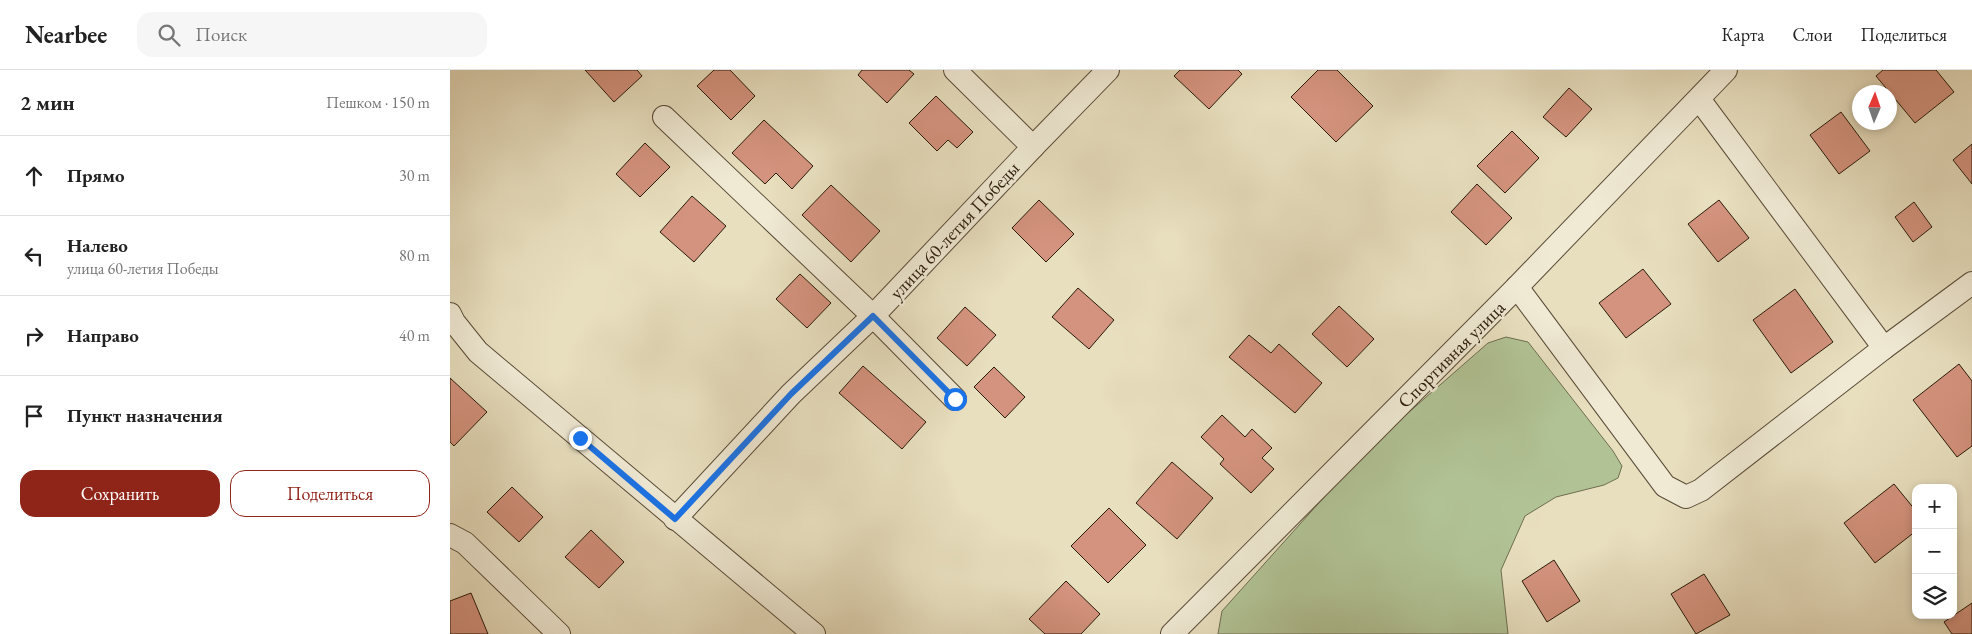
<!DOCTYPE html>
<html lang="ru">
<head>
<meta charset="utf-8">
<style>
	body { margin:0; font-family:"EB Garamond",serif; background:#f6f6f6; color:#222 }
	.controls { position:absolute; right:15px; bottom:15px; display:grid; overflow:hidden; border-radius:10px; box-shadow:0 2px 8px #0003 }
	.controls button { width:45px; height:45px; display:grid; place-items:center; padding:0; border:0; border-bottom:1px solid #e0e0e0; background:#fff; color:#222; font:25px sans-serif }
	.compass { position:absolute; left:1402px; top:15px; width:45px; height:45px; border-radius:50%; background:#fff; box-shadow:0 2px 8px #0003; rotate:2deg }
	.stop { position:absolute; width:15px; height:15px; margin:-11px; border:4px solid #1a73e8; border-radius:50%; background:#fff }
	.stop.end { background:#1a73e8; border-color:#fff; box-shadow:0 1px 5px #0008 }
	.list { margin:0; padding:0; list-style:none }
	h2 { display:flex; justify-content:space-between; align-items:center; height:65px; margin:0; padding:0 20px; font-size:21px }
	h2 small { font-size:16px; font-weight:400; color:#767676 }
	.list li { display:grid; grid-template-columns:32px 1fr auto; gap:15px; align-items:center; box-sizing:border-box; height:80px; padding:0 20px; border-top:1px solid #e0e0e0 }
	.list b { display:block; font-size:19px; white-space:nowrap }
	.list p { margin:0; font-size:16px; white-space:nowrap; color:#767676 }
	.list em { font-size:16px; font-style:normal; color:#767676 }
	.actions { display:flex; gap:10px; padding:15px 20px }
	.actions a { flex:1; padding:11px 0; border:1px solid #8f2418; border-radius:15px; text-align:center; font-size:18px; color:#8f2418 }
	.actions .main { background:#8f2418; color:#fff }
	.icon { flex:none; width:28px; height:28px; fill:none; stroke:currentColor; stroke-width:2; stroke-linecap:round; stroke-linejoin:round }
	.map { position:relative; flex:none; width:1522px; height:564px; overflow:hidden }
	header { display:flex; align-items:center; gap:30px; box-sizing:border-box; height:70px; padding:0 25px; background:#fff; border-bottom:1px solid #e0e0e0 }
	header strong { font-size:24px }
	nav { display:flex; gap:28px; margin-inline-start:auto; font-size:18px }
	.search { width:350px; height:45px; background:#f6f6f6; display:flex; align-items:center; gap:12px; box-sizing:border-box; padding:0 18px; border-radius:15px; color:#767676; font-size:19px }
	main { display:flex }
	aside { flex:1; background:#fff }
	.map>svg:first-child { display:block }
</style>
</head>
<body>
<header>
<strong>Nearbee</strong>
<div class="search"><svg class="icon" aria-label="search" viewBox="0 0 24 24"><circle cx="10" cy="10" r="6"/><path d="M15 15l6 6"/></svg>Поиск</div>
<nav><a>Карта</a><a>Слои</a><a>Поделиться</a></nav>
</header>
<main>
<aside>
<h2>2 мин<small>Пешком · 150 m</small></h2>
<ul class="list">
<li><svg class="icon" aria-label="ahead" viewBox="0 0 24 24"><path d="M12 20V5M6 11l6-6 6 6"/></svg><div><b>Прямо</b></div><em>30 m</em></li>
<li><svg class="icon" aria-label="left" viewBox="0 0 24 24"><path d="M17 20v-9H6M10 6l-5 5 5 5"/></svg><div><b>Налево</b><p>улица 60-летия Победы</p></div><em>80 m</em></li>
<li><svg class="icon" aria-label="right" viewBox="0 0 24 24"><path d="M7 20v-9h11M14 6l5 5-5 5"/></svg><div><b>Направо</b></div><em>40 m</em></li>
<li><svg class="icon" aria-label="arrive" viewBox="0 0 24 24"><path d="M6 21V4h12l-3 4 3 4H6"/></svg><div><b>Пункт назначения</b></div></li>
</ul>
<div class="actions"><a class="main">Сохранить</a><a>Поделиться</a></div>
</aside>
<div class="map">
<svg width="1522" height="564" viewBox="0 0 1522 564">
	<rect width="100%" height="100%" fill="#e8dfbf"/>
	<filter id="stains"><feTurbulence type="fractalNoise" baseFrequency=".004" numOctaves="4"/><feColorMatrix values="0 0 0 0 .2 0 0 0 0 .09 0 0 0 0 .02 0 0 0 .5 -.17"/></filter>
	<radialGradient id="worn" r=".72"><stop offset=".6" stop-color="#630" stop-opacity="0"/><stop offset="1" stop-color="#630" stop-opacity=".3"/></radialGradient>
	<path fill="#b1c395" stroke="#6d6e50" d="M1056,267L1078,272L1163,381L1172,396L1168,408L1154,415L1106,427L1075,446L1051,500L1058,564H768L772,541L919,377L1038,273Z"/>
	<g fill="#d4937e" stroke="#291a0a">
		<path d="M135,0H187L192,6L164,32Z"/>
		<path d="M264,0H280L305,26L281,50L247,16Z"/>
		<path d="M412,0H459L464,4L437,33L408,5Z"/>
		<path d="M730,0H788L792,4L759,39L724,6Z"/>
		<path d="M868,0H887L923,36L886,72L841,27Z"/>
		<path d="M1433,0H1486L1504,22L1465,53L1426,6Z"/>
		<path d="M1119,18L1142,39L1116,67L1093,47Z"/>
		<path d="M486,26L523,62L507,78L498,70L487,81L459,53Z"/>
		<path d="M1391,42L1420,81L1389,104L1360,65Z"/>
		<path d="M314,50L363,96L342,119L326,103L315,114L282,83Z"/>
		<path d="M1062,61L1089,88L1055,123L1027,96Z"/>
		<path d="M195,73L220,97L190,127L166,104Z"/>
		<path d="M1522,74V114L1503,90Z"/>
		<path d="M1027,114L1062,148L1036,175L1001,142Z"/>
		<path d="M381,115L430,161L401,192L352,145Z"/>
		<path d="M242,126L276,156L244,192L210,162Z"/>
		<path d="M589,130L624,164L596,192L562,158Z"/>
		<path d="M1269,130L1299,168L1268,192L1238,154Z"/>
		<path d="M1464,132L1482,157L1463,172L1445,147Z"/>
		<path d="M1193,199L1221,234L1176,268L1149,233Z"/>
		<path d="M350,204L381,233L357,258L326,229Z"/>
		<path d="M628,218L664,250L639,279L602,247Z"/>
		<path d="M1345,219L1383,272L1341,303L1303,250Z"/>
		<path d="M889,236L924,269L897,297L862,264Z"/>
		<path d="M515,237L546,265L517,296L487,268Z"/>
		<path d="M799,265L821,283L829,274L872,313L845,343L779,287Z"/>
		<path d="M1509,294L1522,311V376L1507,387L1463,330Z"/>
		<path d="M413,296L476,352L452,379L389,323Z"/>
		<path d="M544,297L575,327L555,348L524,317Z"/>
		<path d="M0,308L37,342L4,376L0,372Z"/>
		<path d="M772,345L795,367L802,359L822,378L812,388L824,399L801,423L770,394L774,389L751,367Z"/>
		<path d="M722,392L763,428L727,469L686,433Z"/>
		<path d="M1444,414L1466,441V461L1425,493L1394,453Z"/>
		<path d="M62,417L93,447L69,472L37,442Z"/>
		<path d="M659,438L696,475L658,513L621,476Z"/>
		<path d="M141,460L174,492L149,518L115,487Z"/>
		<path d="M1104,490L1130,531L1097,552L1072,511Z"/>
		<path d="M1254,504L1280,545L1246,564L1221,524Z"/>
		<path d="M616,511L650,544L631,564H595L579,549Z"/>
		<path d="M21,523L38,564H0V531Z"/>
		<path d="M1522,533V564H1502L1494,552Z"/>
	</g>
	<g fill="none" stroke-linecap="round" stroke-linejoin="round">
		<defs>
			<g id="minor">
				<path d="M505,0L583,77"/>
				<path d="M1249,29L1434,278"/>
				<path d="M214,47L423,246L505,329"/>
				<path d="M1067,217L1215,416L1236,427L1251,420L1434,278L1522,213"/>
				<path d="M0,244L4,252L28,282L364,564"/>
				<path d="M225,449L341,324L423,246L583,77L658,0"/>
				<path d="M0,465L15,473L109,564"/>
				<path d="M722,564L1067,217L1276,0"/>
			</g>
		</defs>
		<use href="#minor" stroke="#594b37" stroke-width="24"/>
		<use href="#minor" stroke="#f0ead5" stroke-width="22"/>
	</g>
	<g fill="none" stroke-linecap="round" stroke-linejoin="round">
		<path stroke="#1a73e8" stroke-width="6" d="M130,368L225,449L341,324L423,246L505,329"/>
	</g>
	<g text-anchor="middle" stroke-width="5" stroke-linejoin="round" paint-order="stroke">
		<g font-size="19" fill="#291a0a" stroke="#f0ead5">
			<text transform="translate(504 160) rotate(-47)" y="7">улица 60-летия Победы</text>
			<text transform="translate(1001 284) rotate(-45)" y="7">Спортивная улица</text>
		</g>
	</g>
	<rect width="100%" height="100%" filter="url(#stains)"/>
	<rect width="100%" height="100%" fill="url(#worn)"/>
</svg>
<div class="controls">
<button>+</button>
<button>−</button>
<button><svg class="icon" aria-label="layers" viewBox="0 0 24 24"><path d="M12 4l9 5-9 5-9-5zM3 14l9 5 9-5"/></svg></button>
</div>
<svg class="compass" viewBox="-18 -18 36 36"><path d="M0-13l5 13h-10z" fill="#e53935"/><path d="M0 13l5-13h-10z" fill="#767676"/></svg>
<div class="stop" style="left:505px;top:329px"></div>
<div class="stop end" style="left:130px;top:368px"></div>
</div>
</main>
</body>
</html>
